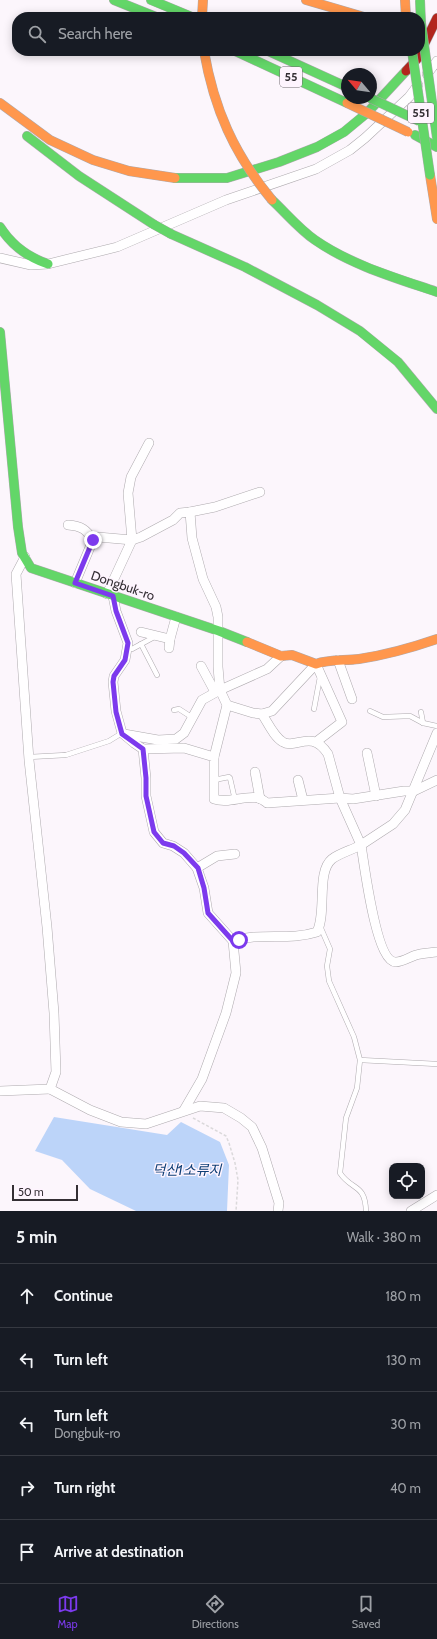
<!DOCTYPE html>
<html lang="en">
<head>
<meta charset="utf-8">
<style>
	body { margin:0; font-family:Cabin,"Noto Sans KR",sans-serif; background:#20242c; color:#f1f3f6 }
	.controls { position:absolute; right:12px; bottom:12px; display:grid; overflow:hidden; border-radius:8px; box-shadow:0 2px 10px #0003 }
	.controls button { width:36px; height:36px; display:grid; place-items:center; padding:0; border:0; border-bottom:1px solid #363941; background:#171b24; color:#f1f3f6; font:20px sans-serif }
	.compass { position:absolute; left:341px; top:68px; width:36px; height:36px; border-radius:50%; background:#171b24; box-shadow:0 2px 10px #0003; rotate:299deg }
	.scale { position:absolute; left:12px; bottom:10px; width:66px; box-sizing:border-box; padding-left:4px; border:2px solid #342f34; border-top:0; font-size:11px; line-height:14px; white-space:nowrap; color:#342f34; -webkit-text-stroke:3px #fef4fe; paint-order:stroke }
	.stop { position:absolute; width:12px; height:12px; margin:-9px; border:3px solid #7c3aed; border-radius:50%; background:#fff }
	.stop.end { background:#7c3aed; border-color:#fff; box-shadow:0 1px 4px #0008 }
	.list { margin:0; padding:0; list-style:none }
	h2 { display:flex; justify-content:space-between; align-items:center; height:52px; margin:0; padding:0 16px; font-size:17px }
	h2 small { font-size:13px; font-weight:400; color:#9ea1a6 }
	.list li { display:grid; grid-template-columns:26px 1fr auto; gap:12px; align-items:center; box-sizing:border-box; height:64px; padding:0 16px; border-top:1px solid #363941 }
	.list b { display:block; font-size:15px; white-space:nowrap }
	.list p { margin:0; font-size:13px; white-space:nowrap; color:#9ea1a6 }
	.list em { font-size:13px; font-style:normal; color:#9ea1a6 }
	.icon { flex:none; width:22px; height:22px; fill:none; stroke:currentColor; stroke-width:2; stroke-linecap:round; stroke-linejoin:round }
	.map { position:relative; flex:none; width:437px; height:1211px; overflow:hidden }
	.search { position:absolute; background:#171b24; box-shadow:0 2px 10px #0003; left:12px; right:12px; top:12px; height:44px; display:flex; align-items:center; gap:10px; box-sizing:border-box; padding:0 14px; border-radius:16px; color:#9ea1a6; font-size:15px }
	.sheet { height:372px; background:#171b24 }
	nav { display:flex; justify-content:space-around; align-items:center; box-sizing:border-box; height:56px; border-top:1px solid #363941; background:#171b24; font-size:11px; color:#9ea1a6 }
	nav a { display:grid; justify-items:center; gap:2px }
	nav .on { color:#7c3aed }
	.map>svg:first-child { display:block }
</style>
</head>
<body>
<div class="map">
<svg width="437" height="1211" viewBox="0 0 437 1211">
	<rect width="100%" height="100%" fill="#fcf6fc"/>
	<path fill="#bcd4f9" d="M54,1117L167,1135L181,1122L220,1142L229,1165L227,1211H136L90,1189L62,1160L35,1151Z"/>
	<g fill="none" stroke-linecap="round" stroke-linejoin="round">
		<defs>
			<g id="lane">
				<path d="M141,644L157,675"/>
				<path d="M127,649H132L156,636"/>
				<path d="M314,709L320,677"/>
				<path d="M174,710L179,709L193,718"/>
				<path d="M370,711L383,717L410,716L423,723L437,726"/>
				<path d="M421,712L423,723"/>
				<path d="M29,757L66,755L109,741L122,733"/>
				<path d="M214,780L229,777L230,778L235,800"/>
				<path d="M320,926L330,949L327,966L329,981L354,1037L360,1060L357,1088L346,1118L340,1173C352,1191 365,1183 366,1211"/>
				<path d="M360,1060L437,1064"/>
			</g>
			<g id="street">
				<path d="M427,74L437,61"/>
				<path d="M0,258L31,265L48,264L117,247L226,200L316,169L350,150L365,138L409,97L418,85"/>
				<path d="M190,512L215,507L260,492"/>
				<path d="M68,525C81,526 86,529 93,540"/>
				<path d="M75,583L93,540L98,537L132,540L141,537L173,520L180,513L190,512L192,538L203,579L216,607L218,617V667L220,690L227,705L214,757"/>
				<path d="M107,594L132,540L128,493L131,477L149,443"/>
				<path d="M113,596L116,611L128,643L125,660L114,676L113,682L116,711L122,733L134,743L143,749L146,778V796L154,832L163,843L173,846L184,853L197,868L204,888L208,913L233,941L236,973L226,1013L202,1079L184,1110"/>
				<path d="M141,632L170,639"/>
				<path d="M169,648L170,639L176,617"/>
				<path d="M338,660L352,699"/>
				<path d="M201,666L215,692"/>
				<path d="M227,705L253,713L262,714L272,711L316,664L342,722L316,742"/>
				<path d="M437,733L405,810L393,824L361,845C364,862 376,963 396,962C402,962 410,957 416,955C423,953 430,953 437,952"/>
				<path d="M124,734L158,740L176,739L184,733L202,700L220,690L267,669L281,656"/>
				<path d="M143,749L184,748L214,757V799C228,804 244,795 259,798C262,799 264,801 267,803L340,798L353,799L404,791H414L437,780"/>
				<path d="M367,753L376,796"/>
				<path d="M255,772L260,799"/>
				<path d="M298,780L303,800"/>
				<path d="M197,868L217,856L235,854"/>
				<path d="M233,941C260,932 289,941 317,932C327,912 316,872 332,859C340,853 352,850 361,845L340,798L328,754C311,728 296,750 283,742C274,737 268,723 262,714"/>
				<path d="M50,1089L90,1110L121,1122L146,1124L200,1106L224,1108L241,1118L252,1127L262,1148L279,1203L278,1211"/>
				<path d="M0,1091L50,1089L56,1072L54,1013L47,927L29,760L16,574L25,557"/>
				<path d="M411,1211L437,1195"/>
			</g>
			<g id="fast">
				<path d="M114,0L156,17"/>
				<path d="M151,0L192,17"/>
				<path d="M235,51L347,103"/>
				<path d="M268,51L347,87"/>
				<path d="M415,135L437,147"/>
				<path d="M27,136L79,176L153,224"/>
				<path d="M175,178H227L279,162L317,147L344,132L367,113L406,71"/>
				<path d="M272,200C286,213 299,229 315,240C351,265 396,278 437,292"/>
				<path d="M0,227C12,246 27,257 48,264"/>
				<path d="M171,234L245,267L317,305L360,331L398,362L437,409"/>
				<path d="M0,332L18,527L22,553L31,568L219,631L247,642"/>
			</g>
			<g id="slow">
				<path d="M306,0L364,17"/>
				<path d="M405,0L406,17"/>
				<path d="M202,17L203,0"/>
				<path d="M0,103L50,140L93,160L129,171L175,178"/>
				<path d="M430,175L437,219"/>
				<path d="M247,642L281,656L292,655L316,664C330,659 344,661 359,659C386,655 411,648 437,639"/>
			</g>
			<path id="jam" d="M406,71L417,59L437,18"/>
		</defs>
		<use href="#lane" stroke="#aeaaae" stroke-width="5.5"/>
		<use href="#street" stroke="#aeaaae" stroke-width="10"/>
		<use href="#fast" stroke="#aeaaae" stroke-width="10"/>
		<use href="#slow" stroke="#aeaaae" stroke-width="10"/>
		<use href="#jam" stroke="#aeaaae" stroke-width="10"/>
		<path stroke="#dbd9db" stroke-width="1.5" stroke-dasharray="3 2" stroke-linecap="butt" d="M193,1118L226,1136L229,1143L235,1163L238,1180L236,1211"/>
		<use href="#lane" stroke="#fffeff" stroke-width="4.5"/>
		<use href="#street" stroke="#fffeff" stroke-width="9"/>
		<use href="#fast" stroke="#63d668" stroke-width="9"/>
		<use href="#slow" stroke="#ff974d" stroke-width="9"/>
		<use href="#jam" stroke="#b3261e" stroke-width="9"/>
		<defs>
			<g id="fast-bridge">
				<path d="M420,0L421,23L437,138"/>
				<path d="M412,51L430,175"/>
				<path d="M370,98L419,121"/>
				<path d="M153,224L171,234"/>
			</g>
			<g id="slow-bridge">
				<path d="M204,51C214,109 234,154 272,200"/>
				<path d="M347,103L408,132"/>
			</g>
		</defs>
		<use href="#fast-bridge" stroke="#aeaaae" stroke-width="10" stroke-linecap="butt"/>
		<use href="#slow-bridge" stroke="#aeaaae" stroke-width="10" stroke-linecap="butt"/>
		<use href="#fast-bridge" stroke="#63d668" stroke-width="9"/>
		<use href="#slow-bridge" stroke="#ff974d" stroke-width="9"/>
	</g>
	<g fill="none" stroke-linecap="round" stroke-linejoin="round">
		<path stroke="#7c3aed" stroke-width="5" d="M93,540L75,583L113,596L116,611L128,643L125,660L114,676L113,682L116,712L122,734L143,749L146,778V796L154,832L163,843L174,846L184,853L198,868L204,888L208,913L233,941L239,940"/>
	</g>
	<g text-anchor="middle" stroke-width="3" stroke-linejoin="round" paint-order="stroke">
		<g fill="#fef4fe" stroke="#716a71" stroke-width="1">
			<rect x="280" y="67" width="22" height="20" rx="3"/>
			<rect x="408" y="103" width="26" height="20" rx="3"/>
		</g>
		<g font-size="12" font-weight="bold" fill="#342f34">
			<text x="291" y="81">55</text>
			<text x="421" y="117">551</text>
		</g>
		<g font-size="13" fill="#342f34" stroke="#fef4fe">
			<text transform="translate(123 585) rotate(19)" y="5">Dongbuk-ro</text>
		</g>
		<g font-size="14" font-style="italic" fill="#0e3e75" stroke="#fef4fe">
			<text x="187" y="1175">덕산1소류지</text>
		</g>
	</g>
</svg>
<div class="controls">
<button><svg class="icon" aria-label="locate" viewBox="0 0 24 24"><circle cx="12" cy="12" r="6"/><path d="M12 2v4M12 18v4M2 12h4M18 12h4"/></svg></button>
</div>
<svg class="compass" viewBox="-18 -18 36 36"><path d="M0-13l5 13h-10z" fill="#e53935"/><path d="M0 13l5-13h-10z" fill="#9ea1a6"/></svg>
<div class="scale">50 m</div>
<div class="stop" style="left:239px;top:940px"></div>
<div class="stop end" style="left:93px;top:540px"></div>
<div class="search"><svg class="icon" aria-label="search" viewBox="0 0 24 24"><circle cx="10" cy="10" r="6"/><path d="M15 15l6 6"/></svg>Search here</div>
</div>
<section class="sheet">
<h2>5 min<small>Walk · 380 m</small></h2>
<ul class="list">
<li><svg class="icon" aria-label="ahead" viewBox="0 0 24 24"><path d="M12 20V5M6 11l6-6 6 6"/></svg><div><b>Continue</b></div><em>180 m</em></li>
<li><svg class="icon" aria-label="left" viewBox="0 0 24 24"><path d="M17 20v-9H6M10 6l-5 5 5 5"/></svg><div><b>Turn left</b></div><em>130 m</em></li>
<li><svg class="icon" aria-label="left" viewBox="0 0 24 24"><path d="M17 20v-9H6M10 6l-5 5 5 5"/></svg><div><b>Turn left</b><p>Dongbuk-ro</p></div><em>30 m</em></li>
<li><svg class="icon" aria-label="right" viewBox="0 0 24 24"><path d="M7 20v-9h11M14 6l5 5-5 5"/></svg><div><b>Turn right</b></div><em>40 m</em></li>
<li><svg class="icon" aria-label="arrive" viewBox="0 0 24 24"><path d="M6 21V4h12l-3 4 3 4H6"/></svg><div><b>Arrive at destination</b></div></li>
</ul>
</section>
<nav>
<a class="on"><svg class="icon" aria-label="map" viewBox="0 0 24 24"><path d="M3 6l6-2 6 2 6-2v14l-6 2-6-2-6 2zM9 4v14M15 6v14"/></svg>Map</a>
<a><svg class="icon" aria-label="directions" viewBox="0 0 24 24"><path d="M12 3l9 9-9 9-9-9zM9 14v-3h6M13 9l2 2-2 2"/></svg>Directions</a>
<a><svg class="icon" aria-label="saved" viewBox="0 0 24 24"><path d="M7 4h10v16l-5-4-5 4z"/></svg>Saved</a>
</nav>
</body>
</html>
